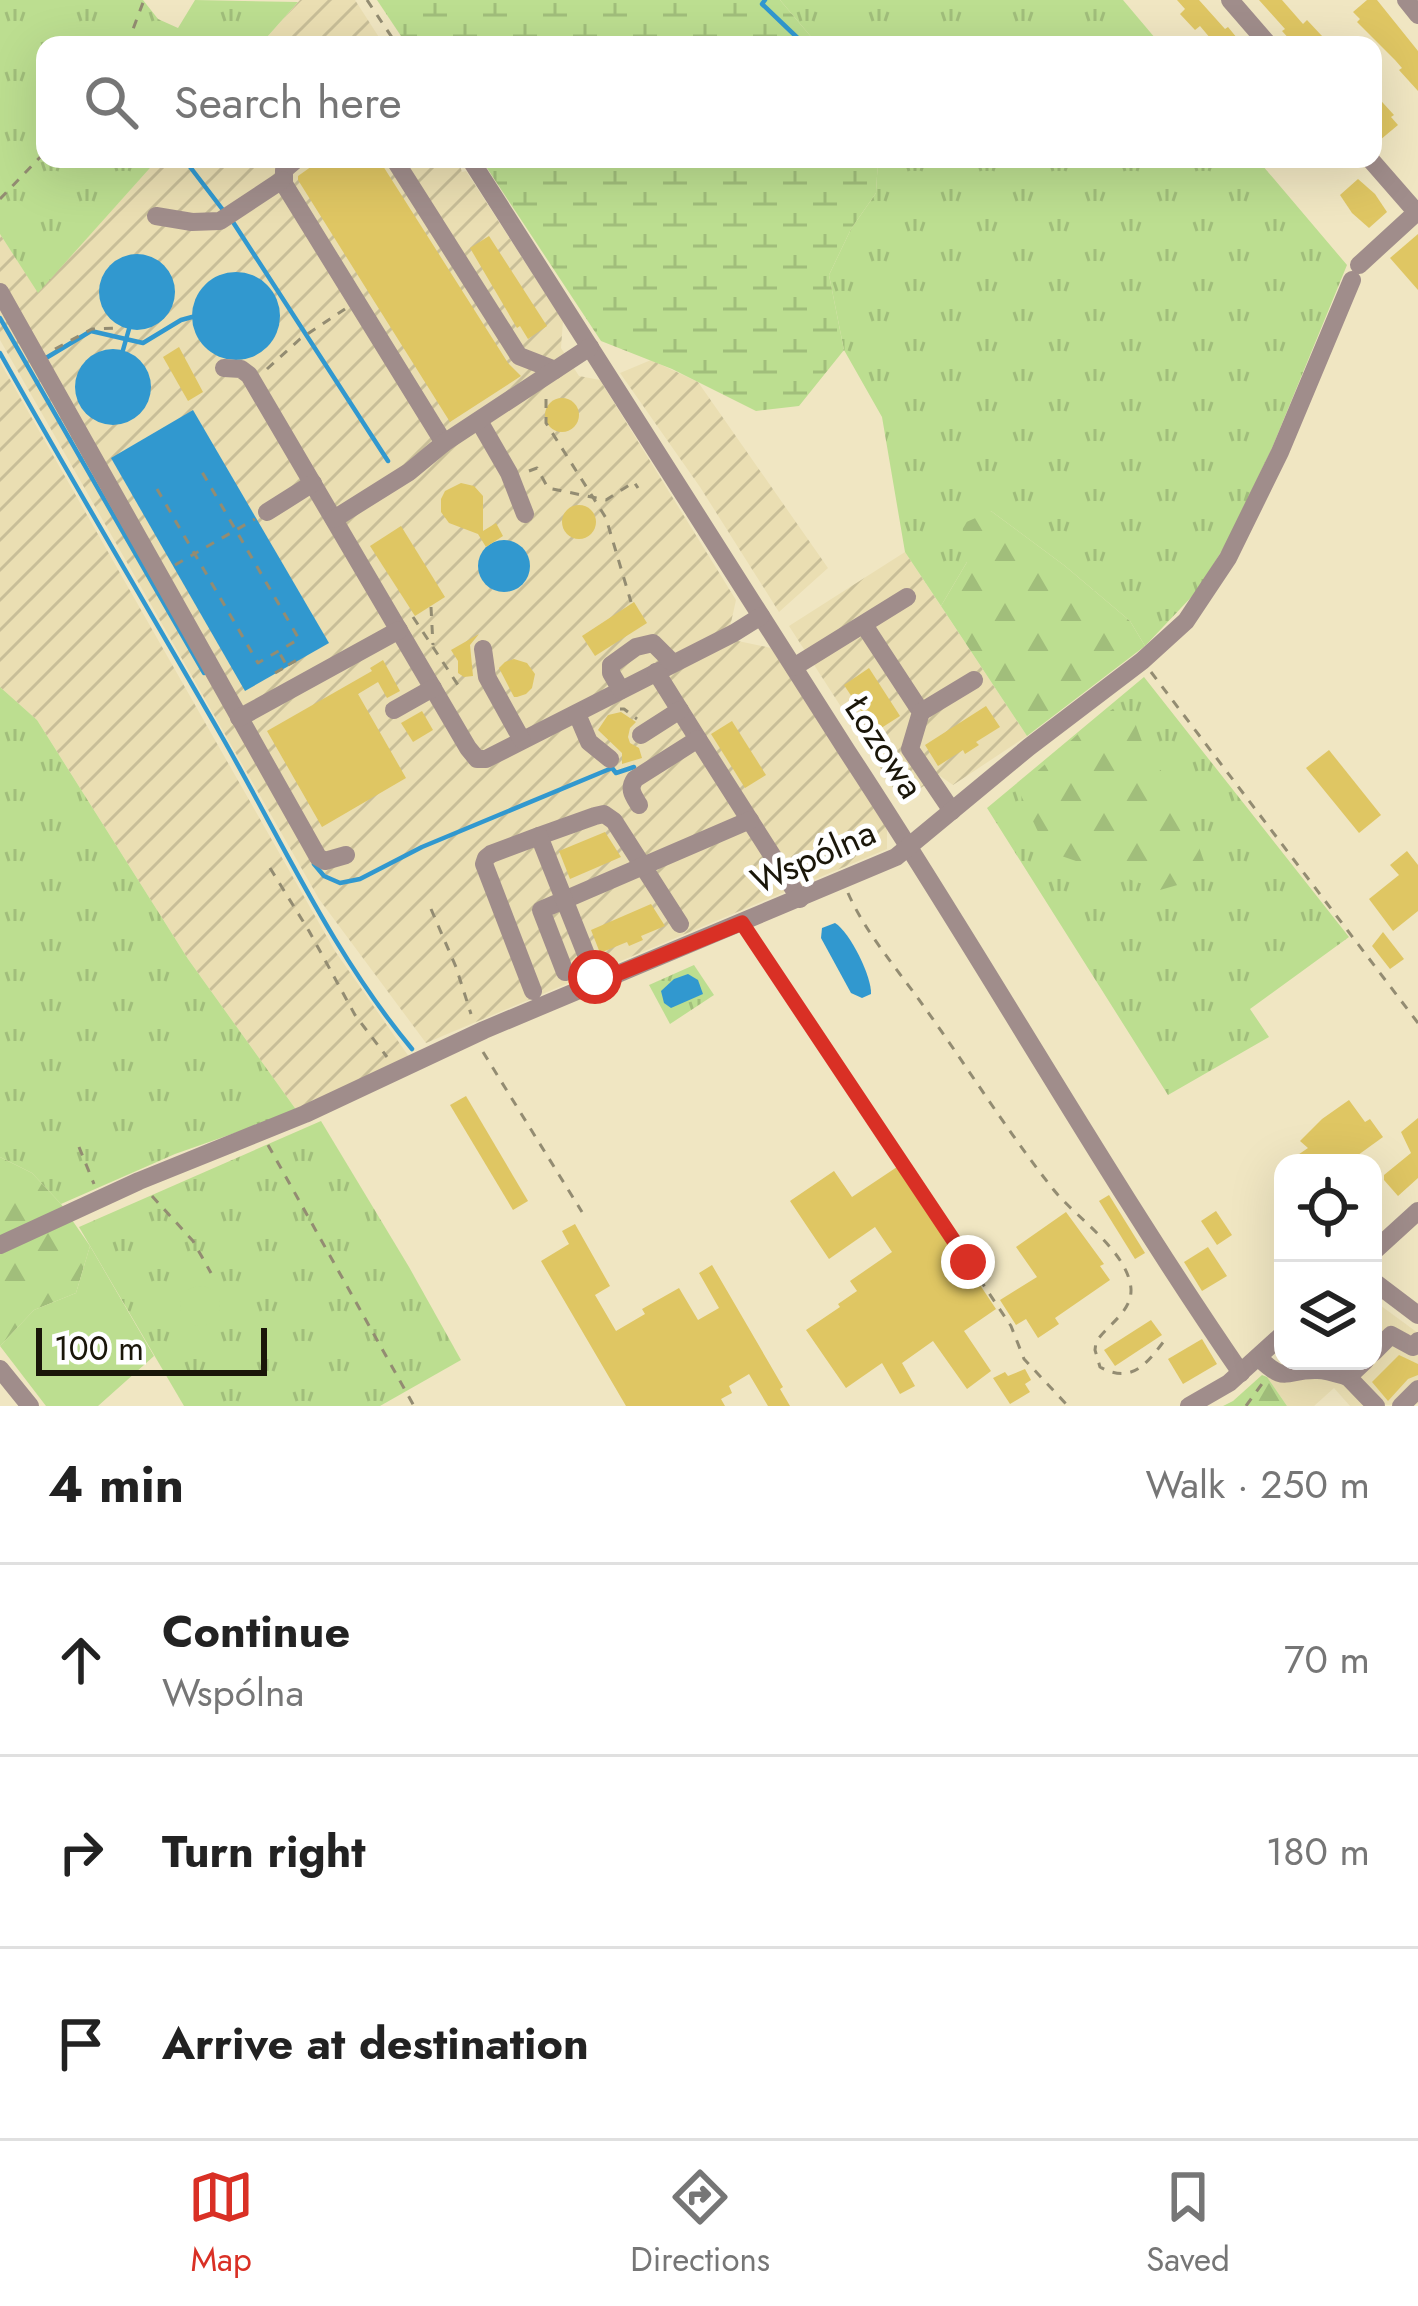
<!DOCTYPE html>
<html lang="en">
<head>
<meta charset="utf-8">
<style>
	body { margin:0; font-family:Jost,sans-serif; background:#f2f2f2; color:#222 }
	.controls { position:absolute; right:36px; bottom:36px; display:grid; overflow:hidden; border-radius:24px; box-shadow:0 12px 48px #0002 }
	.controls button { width:108px; height:108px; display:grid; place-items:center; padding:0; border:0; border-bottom:3px solid #e0e0e0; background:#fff; color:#222; font:60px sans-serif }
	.scale { position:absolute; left:36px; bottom:30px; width:231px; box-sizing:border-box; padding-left:12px; border:6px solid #1a1609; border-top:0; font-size:33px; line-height:42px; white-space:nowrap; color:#1a1609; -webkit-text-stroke:9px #fff; paint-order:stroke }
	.stop { position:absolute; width:36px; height:36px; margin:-27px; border:9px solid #d93025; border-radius:50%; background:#fff }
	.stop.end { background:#d93025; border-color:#fff; box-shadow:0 3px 12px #0008 }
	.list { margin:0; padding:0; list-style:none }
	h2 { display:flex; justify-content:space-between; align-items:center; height:156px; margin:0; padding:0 48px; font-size:51px }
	h2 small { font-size:39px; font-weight:400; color:#767676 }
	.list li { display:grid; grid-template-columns:78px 1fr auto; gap:36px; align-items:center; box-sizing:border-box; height:192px; padding:0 48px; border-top:3px solid #e0e0e0 }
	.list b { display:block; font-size:45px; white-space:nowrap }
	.list p { margin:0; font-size:39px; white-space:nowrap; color:#767676 }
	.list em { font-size:39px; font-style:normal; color:#767676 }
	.icon { flex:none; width:66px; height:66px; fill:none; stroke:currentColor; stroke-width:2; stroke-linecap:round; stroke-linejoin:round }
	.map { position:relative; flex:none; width:1418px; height:1406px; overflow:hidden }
	.search { position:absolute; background:#fff; box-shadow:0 12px 48px #0002; left:36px; right:36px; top:36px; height:132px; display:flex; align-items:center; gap:30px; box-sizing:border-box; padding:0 42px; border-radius:24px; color:#767676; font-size:45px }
	.sheet { height:732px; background:#fff }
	nav { display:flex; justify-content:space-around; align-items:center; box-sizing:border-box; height:168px; border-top:3px solid #e0e0e0; background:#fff; font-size:33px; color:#767676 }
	nav a { display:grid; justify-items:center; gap:6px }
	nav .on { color:#d93025 }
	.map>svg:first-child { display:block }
</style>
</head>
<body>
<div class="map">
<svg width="1418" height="1406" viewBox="0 0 1418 1406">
	<defs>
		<pattern id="industrial-furrows" width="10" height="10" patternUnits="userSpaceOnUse" patternTransform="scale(3)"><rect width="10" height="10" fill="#eadeb2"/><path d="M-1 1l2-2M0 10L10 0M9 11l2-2" fill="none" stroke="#c8be98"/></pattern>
		<pattern id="grass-tufts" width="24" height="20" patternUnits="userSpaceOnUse" patternTransform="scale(3)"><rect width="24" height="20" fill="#bcde90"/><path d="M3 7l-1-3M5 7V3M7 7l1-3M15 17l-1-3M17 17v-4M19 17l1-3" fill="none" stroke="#a1be7b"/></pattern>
		<pattern id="forest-firs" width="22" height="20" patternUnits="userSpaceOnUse" patternTransform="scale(3)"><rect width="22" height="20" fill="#bcde90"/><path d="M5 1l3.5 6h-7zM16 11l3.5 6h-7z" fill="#a1be7b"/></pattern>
		<pattern id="wetland-marsh" width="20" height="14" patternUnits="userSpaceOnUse" patternTransform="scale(3)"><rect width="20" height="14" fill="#bcde90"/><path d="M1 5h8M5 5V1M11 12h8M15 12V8" fill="none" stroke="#a1be7b"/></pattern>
	</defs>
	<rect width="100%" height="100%" fill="#f0e6c2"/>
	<path fill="#eadeb2" d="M1373,1300L1418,1333V1404L1350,1406L1334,1388L1314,1406H1287L1267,1377L1286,1361H1373Z"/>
	<g fill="url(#industrial-furrows)">
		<path d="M300,0H355L384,45H260Z"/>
		<path d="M158,159H458L462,172L466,171L563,321L561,348L579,376L600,380L736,600L730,627L738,641L771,648L887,827V849L426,1043L319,899L0,340V234L38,292Z"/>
		<path d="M651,360L698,382L828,568L779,612L700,487L620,373Z"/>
		<path d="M0,362L335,951L412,1061L297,1111L188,959L37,720L0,687Z"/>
		<path d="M905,552L1027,736L953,785L940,776L901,800L789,626Z"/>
	</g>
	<g fill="url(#grass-tufts)">
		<path d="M0,0H143L158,19L178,28L195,0L298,2L260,45H45V159H158L38,293L0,234Z"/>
		<path d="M780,0H1123L1161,45H818Z"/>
		<path d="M878,159H1257L1347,265L1272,448L1227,542L1198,590L1145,646L1130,621L1065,566L991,511L967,562L941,606L905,552L882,417L844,350L829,275L851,229L876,193Z"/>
		<path d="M1144,677L1349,937L1250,1009L1269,1037L1168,1095L987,808Z"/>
		<path d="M0,687L37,720L188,959L297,1111L175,1154L61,1204L32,1173L0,1157Z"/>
		<path d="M694,965L714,995L670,1024L649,985Z"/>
		<path d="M321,1121L409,1267L461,1360L380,1406H184L79,1227Z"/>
	</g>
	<g fill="url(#forest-firs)">
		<path d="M991,511L1065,566L1130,621L1145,646L1027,736L941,606L967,562L962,524Z"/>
		<path d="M1114,708L1131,712L1147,755L1180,792L1209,876L1160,890L1047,851L1018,789L1078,734Z"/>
		<path d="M0,1157L32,1173L61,1204L90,1246L76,1293L34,1310L0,1346Z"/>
		<path d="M1262,1375L1267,1377L1287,1406H1223L1233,1401Z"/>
	</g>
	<g fill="url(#wetland-marsh)">
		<path d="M377,0H780L818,45H407Z"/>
		<path d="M481,159H878L876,193L851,229L829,275L844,350L799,406L756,411L672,369L601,341Z"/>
	</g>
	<g fill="#bcde90">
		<path d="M90,1246L154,1356L98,1406H46L0,1346L34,1310L76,1293Z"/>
		<circle cx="200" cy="1306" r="20"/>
	</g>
	<g fill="#3198cf">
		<circle cx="137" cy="292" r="38"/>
		<circle cx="236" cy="316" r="44"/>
		<circle cx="113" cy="387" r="38"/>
		<path d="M193,410L329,643L245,691L111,458Z"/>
		<circle cx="504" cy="566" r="26"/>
		<path d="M835,923C850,932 872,977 871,994L862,998L851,993L821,938L822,928Z"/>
		<path d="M688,974L698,980L703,994L671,1008L664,1003L661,991L674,979Z"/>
	</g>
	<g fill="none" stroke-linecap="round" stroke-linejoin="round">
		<g stroke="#3198cf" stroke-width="4.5">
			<path d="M765,0L762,4L805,45"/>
			<path d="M184,159L223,210"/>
			<path d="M231,219L388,461"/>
			<path d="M0,318L204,673"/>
			<path d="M123,350L129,329"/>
			<path d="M0,353C72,481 148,608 221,735C282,841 333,954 412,1049"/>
			<path d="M46,358L91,331L143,343L181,320L192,317"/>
			<path d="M314,864L324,876L340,883L360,879L422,847L612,768L616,773L634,767"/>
		</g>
	</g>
	<g fill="#dfc663">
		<path d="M1177,0H1199L1225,29L1228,27L1237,38L1230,45H1216L1200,26L1195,30L1180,14L1185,9Z"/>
		<path d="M1259,0H1282L1303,24L1307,20L1322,36L1312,45H1299L1294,40L1292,42L1282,31L1285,29Z"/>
		<path d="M1367,0H1377L1418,51V91L1399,70L1402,68L1395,60L1357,22L1360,19L1353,12Z"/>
		<path d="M1373,92L1394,115L1391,117L1398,125L1380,140L1373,132Z"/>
		<path d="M322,159H381L383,166L508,363L521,376L450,422L298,180V176Z"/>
		<path d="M1358,179L1375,194L1387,212L1369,228L1352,213L1340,195Z"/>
		<path d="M1418,234V290L1390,258Z"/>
		<path d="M489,236L547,326L528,339L520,326L517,328L470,248Z"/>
		<path d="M179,347L203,392L188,401L163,357Z"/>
		<circle cx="562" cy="415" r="17"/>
		<path d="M461,483L474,486L483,496V531L496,523L503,536L486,547L478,534L449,523L441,512V499L445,491Z"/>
		<circle cx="579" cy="522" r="17"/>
		<path d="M401,526L445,597L415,616L370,546Z"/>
		<path d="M634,602L647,623L595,656L582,636Z"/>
		<path d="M479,634L470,645L473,676L464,677L458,673V661L451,650Z"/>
		<path d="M514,659L527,663L535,674L532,688L526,694L517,697H514L499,668L505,662Z"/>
		<path d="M383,660L400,691L387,698L378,682L358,694L406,778L322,827L267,731L372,671L370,668Z"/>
		<path d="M869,668L900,716L875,732L844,685Z"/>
		<path d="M986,706L1000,727L976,742L979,745L965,754L963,750L938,766L925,745Z"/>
		<path d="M422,711L433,730L413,742L401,723Z"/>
		<path d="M621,712L636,722L630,728L628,737L630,743L639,748L642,758L622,764V753L598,730L608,715Z"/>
		<path d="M732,721L766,775L745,788L711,734Z"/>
		<path d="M1329,750L1381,815L1359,833L1306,768Z"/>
		<path d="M605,832L621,857L570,879L559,851Z"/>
		<path d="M1407,851L1418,865V911L1393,931L1369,899L1399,875L1390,865Z"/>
		<path d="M651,904L665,926L641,936L643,940L629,946L627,942L600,953L591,930Z"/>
		<path d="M1383,932L1404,959L1390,969L1372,946Z"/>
		<path d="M466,1096L528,1201L513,1210L450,1105Z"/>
		<path d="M1349,1100L1365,1122L1370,1119L1383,1137L1347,1163H1286L1308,1148L1300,1141L1322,1119Z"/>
		<path d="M1418,1118V1178L1398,1196L1384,1180V1175L1411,1153L1401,1132Z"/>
		<path d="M900,1165L996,1309L964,1331L991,1371L967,1389L933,1341L902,1363L915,1386L900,1394L882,1363L846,1388L806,1330L840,1307L838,1304L857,1291L850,1281L892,1252L875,1227L829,1259L790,1201L834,1171L852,1197Z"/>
		<path d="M1109,1195L1145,1253L1135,1259L1099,1201Z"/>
		<path d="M1216,1211L1232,1235L1217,1245L1201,1221Z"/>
		<path d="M1066,1212L1104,1264L1100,1266L1110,1280L1055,1318L1059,1324L1038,1338L1026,1319L1016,1325L1000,1300L1037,1277L1016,1247Z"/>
		<path d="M575,1224L610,1286L595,1295L616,1331L645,1314L642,1309L679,1288L698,1320L719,1308L699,1273L712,1265L783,1387L780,1389L790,1406H768L749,1374L729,1386L732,1393L721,1399L725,1406H626L541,1261L569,1244L562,1231Z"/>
		<path d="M1208,1247L1227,1276L1202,1291L1184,1262Z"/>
		<path d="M1151,1320L1162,1335L1115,1366L1104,1350Z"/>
		<path d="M1202,1339L1217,1364L1183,1384L1168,1359Z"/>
		<path d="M1399,1355L1418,1364V1375L1408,1379L1388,1401L1372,1382Z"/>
		<path d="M1025,1369L1031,1380L1025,1384L1030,1392L1010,1404L993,1378L1005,1372L1008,1376Z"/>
	</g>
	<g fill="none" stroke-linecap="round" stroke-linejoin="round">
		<g stroke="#938c72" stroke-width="3" stroke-dasharray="9 9" stroke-linecap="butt">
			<path d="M367,0L397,45"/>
			<path d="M127,45L144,0"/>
			<path d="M0,199L45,152"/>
			<path d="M55,349L92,329L116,328"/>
			<path d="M267,369L300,339L345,309"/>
			<path d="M546,399V423L606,518L631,602"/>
			<path d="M529,471L537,468L548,488L606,500L634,482L638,488"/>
			<path d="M157,489L258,663L299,639L198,465"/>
			<path d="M175,565L255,519"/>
			<path d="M431,607L433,645"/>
			<path d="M413,617L458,685"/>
			<path d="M288,665L299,659"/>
			<path d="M1151,672L1418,1023"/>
			<path d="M275,673L287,666L279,652"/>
			<path d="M620,709H624L637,719"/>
			<path d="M270,868L309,931L355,1015L387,1057"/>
			<path d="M848,893C866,934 899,971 925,1008C968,1068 1007,1131 1053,1189C1076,1218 1128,1251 1131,1289C1132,1312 1107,1325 1096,1342L1095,1350L1100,1367C1134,1386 1149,1360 1168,1336"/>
			<path d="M431,909L456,967L471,1014"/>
			<path d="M749,935L1011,1326L1024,1359L1068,1406"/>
			<path d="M483,1052L582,1212"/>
			<path d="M268,1145L414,1406"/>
			<path d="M79,1147L94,1184"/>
			<path d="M152,1196L193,1241L211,1273"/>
			<path d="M1246,1406L1264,1381"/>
		</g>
		<g stroke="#a08d8b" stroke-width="18">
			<path d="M1230,0L1269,45"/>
			<path d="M1406,0L1418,15"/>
			<path d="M297,159L284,170V184L444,443"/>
			<path d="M394,159L519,356L555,370"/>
			<path d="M470,159L847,751C982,956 1102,1171 1241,1373"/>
			<path d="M1370,159L1418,214"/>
			<path d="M156,216L192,222L220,221L282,180"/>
			<path d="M1359,265L1418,211"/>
			<path d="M0,292L318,857L325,861L346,855"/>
			<path d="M224,368L241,369L249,375L468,748L477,759H486L734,633L761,616"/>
			<path d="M479,421L509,473L525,514"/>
			<path d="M267,512L313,483"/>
			<path d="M334,519L409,472L444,443L590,347"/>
			<path d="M864,625L921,712L910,749L952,811"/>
			<path d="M483,649L487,677L522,740"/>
			<path d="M794,667L907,597"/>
			<path d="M656,672L698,739"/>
			<path d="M621,690L611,673V665L636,647L653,643L673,663"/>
			<path d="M394,710L433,688"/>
			<path d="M921,712L974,680"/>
			<path d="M577,714L589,742L610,759"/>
			<path d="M239,718L399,630"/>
			<path d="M641,735L680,710"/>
			<path d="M639,805C633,795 628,789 635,779L698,739L800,899"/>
			<path d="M539,836L595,816L604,814L614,821L680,924"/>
			<path d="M565,972L541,910L750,820"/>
			<path d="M533,991L484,864L486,858L491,854L539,836L597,982"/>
			<path d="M0,1245L139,1181L305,1114L484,1030L896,857L1029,747L1142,661L1186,621L1228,558L1280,452L1352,280"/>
			<path d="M1373,1252L1418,1211"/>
			<path d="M1373,1281L1418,1315"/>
			<path d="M1373,1353L1391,1335L1413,1347L1418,1341"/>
			<path d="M1258,1357C1286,1385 1284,1369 1317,1370C1327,1370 1338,1374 1348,1377L1365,1361"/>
			<path d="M0,1369L30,1406"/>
			<path d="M1348,1377L1376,1406"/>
			<path d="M1189,1406L1229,1383L1283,1334"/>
			<path d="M1401,1406L1418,1389"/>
		</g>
	</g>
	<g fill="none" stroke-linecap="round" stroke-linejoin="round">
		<path stroke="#d93025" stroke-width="15" d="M595,977L597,982L742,923L968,1262"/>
	</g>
	<g text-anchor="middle" stroke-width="10" stroke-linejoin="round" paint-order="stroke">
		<g font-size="36" fill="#1a1609" stroke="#fff">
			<text transform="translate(885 747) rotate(57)" y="13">Łozowa</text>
			<text transform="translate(813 856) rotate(-24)" y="13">Wspólna</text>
		</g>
	</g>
</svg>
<div class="controls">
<button><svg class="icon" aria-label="locate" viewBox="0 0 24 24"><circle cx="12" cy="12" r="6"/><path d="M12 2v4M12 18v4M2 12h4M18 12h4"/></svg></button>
<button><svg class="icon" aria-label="layers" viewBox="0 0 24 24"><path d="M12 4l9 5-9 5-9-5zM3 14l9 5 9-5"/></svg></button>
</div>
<div class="scale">100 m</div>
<div class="stop" style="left:595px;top:977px"></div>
<div class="stop end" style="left:968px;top:1262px"></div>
<div class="search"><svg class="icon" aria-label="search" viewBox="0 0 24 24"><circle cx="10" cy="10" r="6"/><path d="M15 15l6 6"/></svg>Search here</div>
</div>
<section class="sheet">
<h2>4 min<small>Walk · 250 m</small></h2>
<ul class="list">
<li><svg class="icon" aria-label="ahead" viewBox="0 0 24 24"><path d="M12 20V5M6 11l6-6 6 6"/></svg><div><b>Continue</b><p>Wspólna</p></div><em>70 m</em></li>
<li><svg class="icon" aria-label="right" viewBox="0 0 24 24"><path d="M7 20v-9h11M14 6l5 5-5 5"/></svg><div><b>Turn right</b></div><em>180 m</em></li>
<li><svg class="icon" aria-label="arrive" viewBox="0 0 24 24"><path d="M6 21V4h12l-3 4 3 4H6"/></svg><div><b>Arrive at destination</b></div></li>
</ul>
</section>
<nav>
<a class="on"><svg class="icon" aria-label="map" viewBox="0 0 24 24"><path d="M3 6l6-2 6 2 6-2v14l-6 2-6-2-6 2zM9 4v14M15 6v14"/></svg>Map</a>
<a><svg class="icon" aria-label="directions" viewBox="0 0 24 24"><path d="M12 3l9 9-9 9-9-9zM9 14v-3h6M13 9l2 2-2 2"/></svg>Directions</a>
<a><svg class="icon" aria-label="saved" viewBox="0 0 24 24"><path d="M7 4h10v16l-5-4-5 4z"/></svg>Saved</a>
</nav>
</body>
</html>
